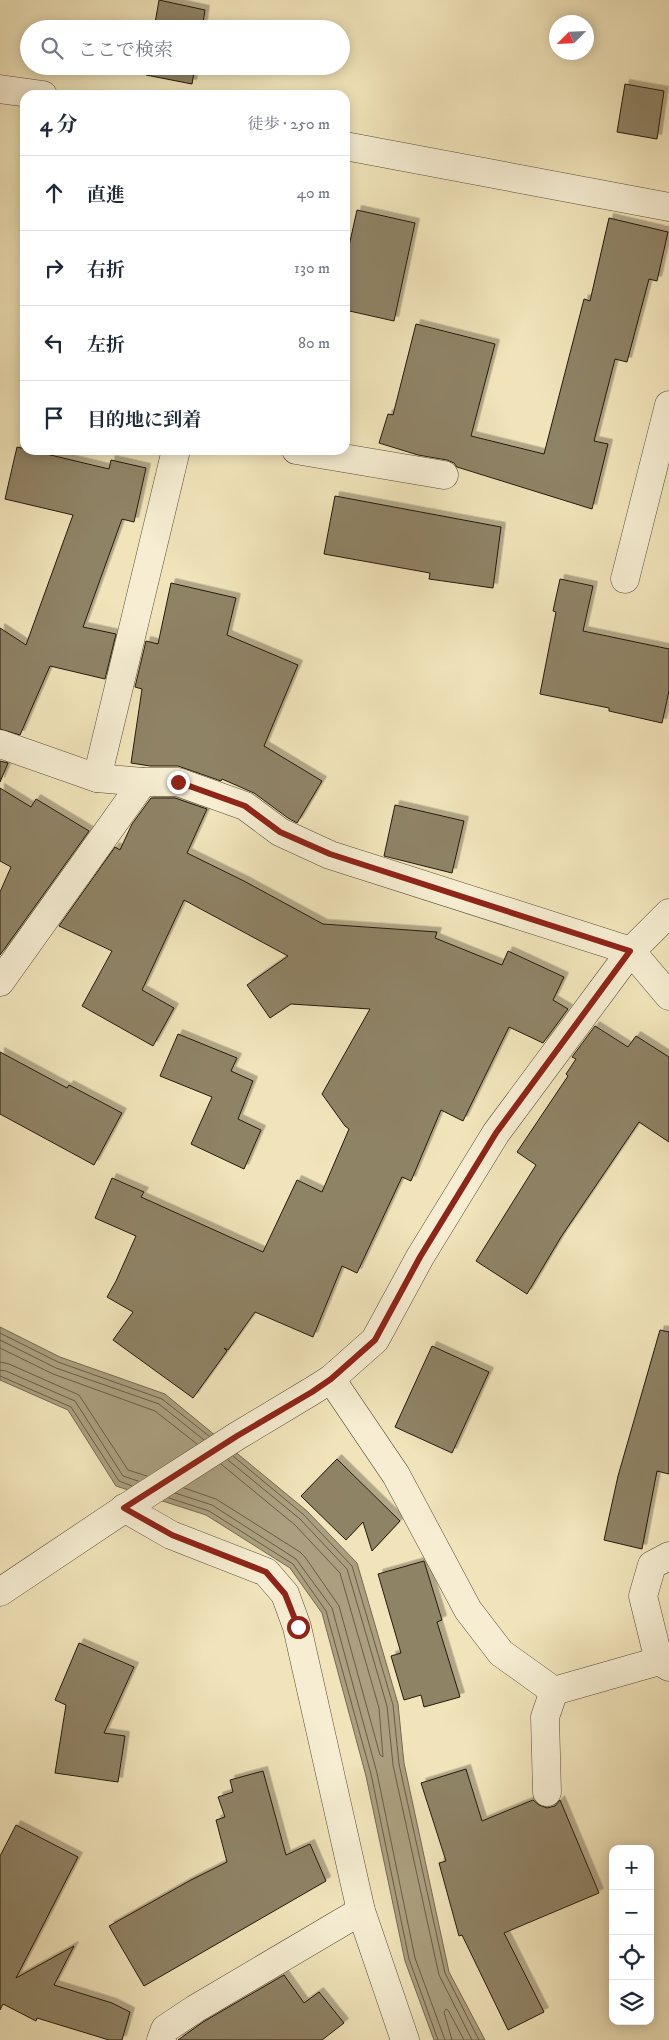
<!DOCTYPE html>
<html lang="ja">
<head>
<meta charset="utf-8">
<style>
	body { margin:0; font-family:"IM FELL DW Pica","Noto Serif JP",serif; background:#f2f2f3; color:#1f2937 }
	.controls { position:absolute; right:15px; bottom:15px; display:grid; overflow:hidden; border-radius:10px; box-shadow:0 2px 12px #0003 }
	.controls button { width:45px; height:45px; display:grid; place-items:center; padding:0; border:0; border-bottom:1px solid #e0e1e3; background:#fff; color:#1f2937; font:25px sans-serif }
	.compass { position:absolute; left:549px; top:15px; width:45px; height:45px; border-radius:50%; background:#fff; box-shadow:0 2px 12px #0003; rotate:246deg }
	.stop { position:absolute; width:15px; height:15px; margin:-11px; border:4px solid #8f2418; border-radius:50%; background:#fff }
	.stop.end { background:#8f2418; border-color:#fff; box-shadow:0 1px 5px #0008 }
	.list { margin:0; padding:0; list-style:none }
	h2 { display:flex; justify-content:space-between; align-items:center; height:65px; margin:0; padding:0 20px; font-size:21px }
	h2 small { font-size:16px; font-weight:400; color:#747a83 }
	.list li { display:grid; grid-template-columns:32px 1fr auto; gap:15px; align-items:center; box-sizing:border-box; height:75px; padding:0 20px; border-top:1px solid #e0e1e3 }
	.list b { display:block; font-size:19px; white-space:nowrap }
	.list em { font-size:16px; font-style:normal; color:#747a83 }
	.icon { flex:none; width:28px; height:28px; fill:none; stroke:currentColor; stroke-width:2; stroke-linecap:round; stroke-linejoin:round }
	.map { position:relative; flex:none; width:669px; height:2040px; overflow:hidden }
	.search { position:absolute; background:#fff; box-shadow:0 2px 12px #0003; left:20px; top:20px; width:330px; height:55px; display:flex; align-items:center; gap:12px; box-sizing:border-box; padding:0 18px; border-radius:28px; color:#747a83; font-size:19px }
	.panel { position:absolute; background:#fff; box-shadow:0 2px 12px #0003; left:20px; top:90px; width:330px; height:365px; border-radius:15px }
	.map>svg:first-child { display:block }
</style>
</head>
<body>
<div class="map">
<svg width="669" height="2040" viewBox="0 0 669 2040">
	<defs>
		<filter id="shadow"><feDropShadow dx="4.5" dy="-4.5" stdDeviation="0" flood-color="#0004"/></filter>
	</defs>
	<rect width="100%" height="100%" fill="#f1e4ba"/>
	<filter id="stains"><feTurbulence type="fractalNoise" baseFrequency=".004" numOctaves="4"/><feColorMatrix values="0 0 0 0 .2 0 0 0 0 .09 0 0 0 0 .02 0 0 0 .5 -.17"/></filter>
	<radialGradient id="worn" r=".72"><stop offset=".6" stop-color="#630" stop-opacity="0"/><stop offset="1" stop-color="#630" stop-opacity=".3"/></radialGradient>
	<path fill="#ab9f7f" stroke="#756951" d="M0,1327L60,1357L165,1394L307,1511L357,1563L398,1704L404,1763L449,1972L485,2040H434L405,1961L366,1776L322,1613L290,1568L206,1515L116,1486L68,1410L0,1380Z"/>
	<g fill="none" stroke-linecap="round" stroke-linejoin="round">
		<g stroke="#685c46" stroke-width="1">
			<path d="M0,1333L58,1362L162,1399L209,1436"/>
			<path d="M0,1340L56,1368L159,1404L204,1440"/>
			<path d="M0,1348L53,1374L155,1411L197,1444"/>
			<path d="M0,1362L9,1364L79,1395L128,1470L147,1476"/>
			<path d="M0,1370L6,1371L75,1401L123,1476L138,1481"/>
			<path d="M0,1376L71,1407L119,1481L132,1486"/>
			<path d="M233,1456L304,1515L352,1566L393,1705L399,1764L445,1973L479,2040"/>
			<path d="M228,1460L300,1519L347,1569L387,1706L393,1765L439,1975L472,2040"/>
			<path d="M184,1488L216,1499L300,1552L305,1557L339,1606L380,1755L383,1757L379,1708L340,1573L295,1525L221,1464"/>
			<path d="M175,1493L212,1505L296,1559L332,1608L377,1773L415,1958L445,2040"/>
			<path d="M169,1498L209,1511L293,1564L326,1611L371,1774L409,1959L438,2040"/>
			<path d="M452,2040L444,2012L446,2009L448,2010L464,2040"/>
		</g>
	</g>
	<g fill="#8f8366" stroke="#24190c" filter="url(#shadow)">
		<path d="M159,0L205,10L202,29H154Z"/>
		<path d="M148,66H195L192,84L146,75Z"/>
		<path d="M625,84L664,91L657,139L617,132Z"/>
		<path d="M357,210L415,223L394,321L345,310V264Z"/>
		<path d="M609,218L668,232L657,281L649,279L627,362L615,359L594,441L608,444L592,509L457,467L454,463L447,460L418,455L379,443L388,414L393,415L416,324L495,344L471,436L544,454L584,299L590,301Z"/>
		<path d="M17,447L109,469L111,460L146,468L134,522L122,519L83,627L116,634L105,679L50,666L20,735L0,729V628L26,645L73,515L5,499Z"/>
		<path d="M335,496L501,527L493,588L429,579L430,573L324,554Z"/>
		<path d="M560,579L593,586L583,631L669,649V691L662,723L609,711V708L540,694L556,612L553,611Z"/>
		<path d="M171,583L236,598L227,635L298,665L264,746L322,781L297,823L288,818L254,793L222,779L221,781L178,766H150L131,763L142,689L135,687L146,641L158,644Z"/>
		<path d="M0,761L8,763L0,782Z"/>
		<path d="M0,788L31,807L36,799L89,831L0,955V892L11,867L0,861Z"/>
		<path d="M151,798H175L207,809L187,853L244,881L323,924L437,932L435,938L502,965L508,951L564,977L553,1000L568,1009L543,1043L509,1027L463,1121L441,1110L411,1181L402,1177L357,1273L342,1266L313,1337L255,1312L228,1350L224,1348L227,1351L193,1398L113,1340L133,1312L107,1297L116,1281L136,1236L95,1218L112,1178L144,1192L141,1197L263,1252L297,1180L322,1192L349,1129L345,1126L322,1094L370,1009L291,1004L270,1018L247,985L288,956L184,900L142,990L174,1008L153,1046L82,1006L112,951L59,926L115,847L120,850L132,824Z"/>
		<path d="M395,805L464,821L452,873L384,856Z"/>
		<path d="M595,1026L628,1047L636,1036L669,1057V1142L639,1122L561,1237L527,1294L476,1261L536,1165L517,1152L568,1076L566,1074L576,1059L572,1057Z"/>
		<path d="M178,1034L237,1058L231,1071L253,1081L238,1119L261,1130L244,1169L191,1144L212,1097L160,1076Z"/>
		<path d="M0,1052L67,1088L69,1085L122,1113L94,1165L0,1114Z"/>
		<path d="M660,1330L669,1332V1474L657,1471L642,1549L604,1540L618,1476Z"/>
		<path d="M432,1346L489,1372L452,1453L395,1427Z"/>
		<path d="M337,1459L400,1521L372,1551L363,1522L346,1540L301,1496Z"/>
		<path d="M424,1561L442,1620L437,1622L460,1697L424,1707L421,1695L404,1700L391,1656L401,1653L378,1574Z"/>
		<path d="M79,1643L134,1667L104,1733L125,1736L118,1782L55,1773L66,1705L55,1700Z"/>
		<path d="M466,1769L482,1821L533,1800L539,1805L547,1808L555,1806L560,1800L599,1893L504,1933L544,2012L508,2030L462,1935L459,1936L439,1863L446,1861L421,1783Z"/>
		<path d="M263,1771L286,1855L310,1844L326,1881L144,1986L109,1926L191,1880L227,1862L216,1820L225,1817L218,1797L233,1792L230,1780Z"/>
		<path d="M16,1825L78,1857L16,1978L74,1946L54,1985L112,2003L130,2012L122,2040H109L37,2018L36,2021L3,2004L0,2010V1856Z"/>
		<path d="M284,1975L304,2003L319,1992L344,2023L322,2040H178L203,2022Z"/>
	</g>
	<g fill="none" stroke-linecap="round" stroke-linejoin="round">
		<defs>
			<g id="street">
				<path d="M0,89L43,95"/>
				<path d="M345,146L669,207"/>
				<path d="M296,450L444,475"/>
				<path d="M625,579L669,405"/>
				<path d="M0,744L97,778L143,782H178L245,806L280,832L330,855L631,951L669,996"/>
				<path d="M97,778L176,450"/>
				<path d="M0,982L143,782"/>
				<path d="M331,1379L396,1475L468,1610L501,1653L554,1691L659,1661"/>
				<path d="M124,1508L171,1535L266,1572L285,1594L297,1627L361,1911L405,2040"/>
				<path d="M669,1556L652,1565L643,1596L659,1661L669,1667"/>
				<path d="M0,1592L139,1499L237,1436L312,1391L331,1379L375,1340L420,1257L496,1133L631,951L669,913"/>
				<path d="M547,1792L545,1717L554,1691"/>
				<path d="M161,2040L165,2029L195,2009L361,1911"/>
			</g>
		</defs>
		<use href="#street" stroke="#574c38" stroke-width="29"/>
		<use href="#street" stroke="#f6edd2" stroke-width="28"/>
	</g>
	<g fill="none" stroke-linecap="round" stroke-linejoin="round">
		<path stroke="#8f2418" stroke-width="6" d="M178,782L245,806L280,832L330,854L630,951L496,1133L420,1257L375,1340L331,1379L312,1392L237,1436L124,1508L172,1535L266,1572L285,1594L298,1627"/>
	</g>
	<rect width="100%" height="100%" filter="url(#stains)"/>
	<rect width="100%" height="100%" fill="url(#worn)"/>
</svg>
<div class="controls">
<button>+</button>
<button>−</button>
<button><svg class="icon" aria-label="locate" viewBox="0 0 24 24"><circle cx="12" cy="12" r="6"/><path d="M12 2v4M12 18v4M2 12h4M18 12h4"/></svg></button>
<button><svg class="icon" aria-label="layers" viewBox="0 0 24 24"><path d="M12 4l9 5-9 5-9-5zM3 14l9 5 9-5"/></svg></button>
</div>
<svg class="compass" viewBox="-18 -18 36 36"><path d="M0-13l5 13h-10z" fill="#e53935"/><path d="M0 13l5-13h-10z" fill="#747a83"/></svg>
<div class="stop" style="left:298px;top:1627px"></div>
<div class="stop end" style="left:178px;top:782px"></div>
<div class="search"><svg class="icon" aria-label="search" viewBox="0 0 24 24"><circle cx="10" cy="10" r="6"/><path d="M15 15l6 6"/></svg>ここで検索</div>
<section class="panel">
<h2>4 分<small>徒歩 · 250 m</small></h2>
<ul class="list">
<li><svg class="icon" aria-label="ahead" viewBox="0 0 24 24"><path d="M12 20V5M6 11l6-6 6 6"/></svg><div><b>直進</b></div><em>40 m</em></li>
<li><svg class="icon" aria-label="right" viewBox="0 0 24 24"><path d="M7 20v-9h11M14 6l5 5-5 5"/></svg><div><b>右折</b></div><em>130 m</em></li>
<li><svg class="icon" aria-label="left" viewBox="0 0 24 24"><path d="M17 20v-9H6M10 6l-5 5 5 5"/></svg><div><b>左折</b></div><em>80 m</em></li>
<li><svg class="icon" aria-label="arrive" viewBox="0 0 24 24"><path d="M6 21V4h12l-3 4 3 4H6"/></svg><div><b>目的地に到着</b></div></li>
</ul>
</section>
</div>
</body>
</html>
